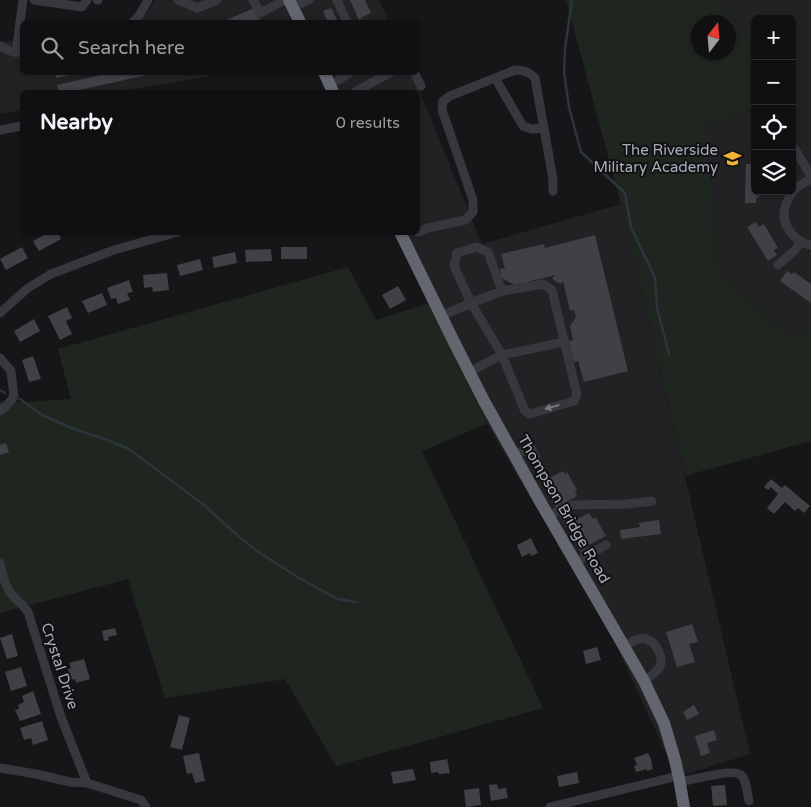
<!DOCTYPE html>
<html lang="en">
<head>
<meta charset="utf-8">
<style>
	body { margin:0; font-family:"Varela Round",sans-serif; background:#1e1e20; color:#f1f3f6 }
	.controls { position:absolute; right:15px; top:15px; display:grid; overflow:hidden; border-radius:8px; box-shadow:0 1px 4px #0004 }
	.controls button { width:45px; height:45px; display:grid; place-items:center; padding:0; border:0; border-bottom:1px solid #303032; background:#101012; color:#f1f3f6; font:25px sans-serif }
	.compass { position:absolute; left:691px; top:15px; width:45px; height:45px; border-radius:50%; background:#101012; box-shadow:0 1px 4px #0004; rotate:16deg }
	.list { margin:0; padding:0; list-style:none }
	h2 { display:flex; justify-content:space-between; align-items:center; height:65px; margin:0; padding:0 20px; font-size:21px }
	h2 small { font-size:16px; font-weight:400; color:#9c9d9f }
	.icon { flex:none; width:28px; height:28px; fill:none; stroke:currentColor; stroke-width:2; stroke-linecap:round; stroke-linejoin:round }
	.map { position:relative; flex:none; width:811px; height:807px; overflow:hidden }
	.search { position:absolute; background:#101012; box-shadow:0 1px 4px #0004; left:20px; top:20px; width:400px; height:55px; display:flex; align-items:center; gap:12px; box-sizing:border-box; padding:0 18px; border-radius:8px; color:#9c9d9f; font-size:19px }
	.panel { position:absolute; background:#101012; box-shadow:0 1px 4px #0004; left:20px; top:90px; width:400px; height:145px; border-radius:8px }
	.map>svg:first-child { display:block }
</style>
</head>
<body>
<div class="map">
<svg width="811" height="807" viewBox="0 0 811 807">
	<rect width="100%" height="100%" fill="#161618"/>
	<g fill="#222225">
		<path d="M155,0H379L389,22H130L144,18Z"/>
		<path d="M717,0H811V331L785,334L718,269L706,126L755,109V191H792V97L794,96L792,94V19H755V47Z"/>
		<path d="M0,41H22V72L228,73L117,92H22V110L0,114Z"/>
		<path d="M324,73H412L482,244L621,204L750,754L677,777L610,632L487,424L398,233L418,232V92H332Z"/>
	</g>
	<g fill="#1e261f" fill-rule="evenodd">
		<path d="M566,0H717L755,47V109L706,126L718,269L785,334L811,331V441L685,476L621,204ZM728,22V52H698V22Z"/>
		<path d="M348,267L376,320L430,303L487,424L422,451L543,708L336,766L285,679L165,698L128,579L0,613V401L6,403L71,399L58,349Z"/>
	</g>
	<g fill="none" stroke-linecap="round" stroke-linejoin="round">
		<g stroke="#2c353c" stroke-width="2.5">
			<path d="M572,0L565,49L564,72L569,107L581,152L625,193L631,227L655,278L657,308L669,354"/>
			<path d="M0,390L5,393"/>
			<path d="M20,399L42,415L74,429L107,440L129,449L204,505L238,536L257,551L296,576L330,595L338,599L356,602"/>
		</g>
	</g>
	<g fill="#404145">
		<path d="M350,0H365L371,13L361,18V19L359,20Z"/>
		<path d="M254,8L261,22H222Z"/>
		<path d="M331,8L338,22H328L323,11Z"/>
		<path d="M55,72H79V73L56,78Z"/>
		<path d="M114,72H146L147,75L70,92H59L57,85Z"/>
		<path d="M746,164H755V191H759V198H756V203H745Z"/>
		<path d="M756,222L759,227L764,224L778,248L774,250L777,255L768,261L747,227Z"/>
		<path d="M49,232H58L61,239L39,251L33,241Z"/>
		<path d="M595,235L628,371L584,382L578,361L574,362L569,341L573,340L570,326L576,317L574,310L570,311L563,281L561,284L552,279L555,275L515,285L502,278L500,269L505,268L501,254L544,244L545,248Z"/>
		<path d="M22,247L28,258L6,270L0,259Z"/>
		<rect x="281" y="247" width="26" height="12"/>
		<path d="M271,249L272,261L246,262L245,250Z"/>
		<path d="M235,252L237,263L214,268L212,257Z"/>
		<path d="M200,259L203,270L180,276L177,265Z"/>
		<path d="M787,271L792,274L794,272L811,284V303L780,281Z"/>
		<path d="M167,273L169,290L153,292L152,287L144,288L143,275Z"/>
		<path d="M129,280L133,292L127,293L130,300L118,304L116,298L111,299L107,288Z"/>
		<path d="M398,286L406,300L390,309L382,295Z"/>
		<path d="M102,293L107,305L88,313L82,301Z"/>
		<path d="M67,307L72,318L66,321L72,334L60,340L48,316Z"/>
		<path d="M34,319L40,331L20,342L14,331Z"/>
		<path d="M33,356L41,379L29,382L22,360Z"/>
		<path d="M6,443L9,452L0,455V445Z"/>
		<path d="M563,471L565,474L567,472L577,490L575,492L577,496L563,504L549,478Z"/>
		<path d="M771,479L782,488L785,485L810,506L804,513L798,508L795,511L785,502L774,514L767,508L778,494L771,487L768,490L764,487Z"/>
		<path d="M589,513L593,519L596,518L606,536L589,545L575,520Z"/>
		<path d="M659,520L661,534L621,539L620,530L640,527L639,523Z"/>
		<path d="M531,538L538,553L531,556L530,553L522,557L517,545Z"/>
		<path d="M692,624L698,642L689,644L695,662L677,667L666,632Z"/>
		<path d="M115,628L117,635L108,637L109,640L104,641L102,631Z"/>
		<path d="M12,634L18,656L7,659L0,638Z"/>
		<path d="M597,647L601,660L586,664L583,651Z"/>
		<path d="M84,659L90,679L76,683L75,679L71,680L68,669L71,668L69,663Z"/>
		<path d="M21,667L27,686L11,691L5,672Z"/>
		<path d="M33,691L41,714L20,721L15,710L19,709L18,705L24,702L22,696Z"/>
		<path d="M694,705L699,714L687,720L683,712Z"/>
		<path d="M179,715L190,718L182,750L170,747Z"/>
		<path d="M42,721L48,740L33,745L31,738L24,740L20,728Z"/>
		<path d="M714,730L717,740L707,743L710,753L701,756L695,736Z"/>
		<path d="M199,753L205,781L195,783L192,773L187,774L183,756Z"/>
		<path d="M648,753L652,761H651L653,769L647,771V769L636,772L634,766L637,765L634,758Z"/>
		<path d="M447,759L450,773L439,774L438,772L431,773L430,762Z"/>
		<path d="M413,769L416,780L393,784L391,772Z"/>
		<path d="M577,772L579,783L559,787L557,776Z"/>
		<path d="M497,784L498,789L506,788L508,798L491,801L489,785Z"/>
		<path d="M725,785L727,805L713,806L711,786Z"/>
		<path d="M479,788L481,805L466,807L464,790Z"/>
	</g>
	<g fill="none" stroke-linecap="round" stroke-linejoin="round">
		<g stroke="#37383d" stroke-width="9">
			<path d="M34,0L82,7L87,0"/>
			<path d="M97,0H98"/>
			<path d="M178,0L197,8L217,0"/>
			<path d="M253,0L260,13L285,0"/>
			<path d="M337,0L347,22"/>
			<path d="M292,7L309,0"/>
			<path d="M133,22L139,16L148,0"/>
			<path d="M0,46L13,52H22"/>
			<path d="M16,52L23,0"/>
			<path d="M414,72L421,86"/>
			<path d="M495,78L523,126L532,129L544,128"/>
			<path d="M330,85L351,72"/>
			<path d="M355,92L391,72"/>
			<path d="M0,130L22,126"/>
			<path d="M794,148L811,176"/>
			<path d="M811,179C804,183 796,186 792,193C782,208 780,223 794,236C799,241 803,244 811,245"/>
			<path d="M418,232L428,228L465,220L473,212V200L442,110L443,101L450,96L515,70C524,70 529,72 535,78L553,179V191"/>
			<path d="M778,265L796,249L800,242"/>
			<path d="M502,291L471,303L502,355L564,342"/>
			<path d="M0,313L28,288L51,274L114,250L178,232"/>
			<path d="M441,316L471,303L454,266L457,253L476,247L488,252L502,291L543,284L552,290L577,395L574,401L530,414L525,411L502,355L469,372"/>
			<path d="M0,358L11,371L14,397L7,405L0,411"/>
			<path d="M514,455L531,448L561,510L588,555L575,563"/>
			<path d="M548,516L572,505L628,504L652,501"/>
			<path d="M588,555L606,545"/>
			<path d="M0,563C3,575 5,588 14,597C19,602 24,606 28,612L61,717L87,783"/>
			<path d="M624,646C630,643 638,637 646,639C656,641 665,659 659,668C656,673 649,677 644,681"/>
			<path d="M0,768L36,774L70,782L87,783L141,800L146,807"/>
			<path d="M680,782C690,780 735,768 741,775C747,781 747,793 749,801"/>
			<path d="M550,807L678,776"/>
		</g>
		<g stroke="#63666e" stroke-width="12">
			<path d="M289,0L300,22"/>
			<path d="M324,72L333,92"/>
			<path d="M400,232L454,342L484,401L541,503L644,681L664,723L675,760L679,778L684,807"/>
		</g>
	</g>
	<defs><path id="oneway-solid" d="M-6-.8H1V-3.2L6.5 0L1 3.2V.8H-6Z" transform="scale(1.25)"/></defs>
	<use fill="#757881" href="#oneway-solid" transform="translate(552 407) rotate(164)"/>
	<defs>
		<symbol id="school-bare" viewBox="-9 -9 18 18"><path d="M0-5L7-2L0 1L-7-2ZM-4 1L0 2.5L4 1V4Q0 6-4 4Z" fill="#f2b134" stroke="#111113" stroke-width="2.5" paint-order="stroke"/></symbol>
	</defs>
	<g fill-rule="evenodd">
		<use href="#school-bare" x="720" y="146" width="25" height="25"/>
	</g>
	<g text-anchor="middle" stroke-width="4" stroke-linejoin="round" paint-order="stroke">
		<g font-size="15" fill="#a8adb8" stroke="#111113" text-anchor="end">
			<text x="718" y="155">The Riverside<tspan x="718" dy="17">Military Academy</tspan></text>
		</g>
		<g font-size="15" fill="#a8adb8" stroke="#111113">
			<text transform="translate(564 509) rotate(60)" y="5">Thompson Bridge Road</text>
			<text transform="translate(60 666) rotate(72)" y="5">Crystal Drive</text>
		</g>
	</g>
</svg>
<div class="controls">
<button>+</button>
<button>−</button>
<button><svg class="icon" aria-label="locate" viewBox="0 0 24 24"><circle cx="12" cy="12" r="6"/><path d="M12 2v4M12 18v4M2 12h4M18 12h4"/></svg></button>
<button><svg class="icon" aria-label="layers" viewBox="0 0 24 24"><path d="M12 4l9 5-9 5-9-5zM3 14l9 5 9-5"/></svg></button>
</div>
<svg class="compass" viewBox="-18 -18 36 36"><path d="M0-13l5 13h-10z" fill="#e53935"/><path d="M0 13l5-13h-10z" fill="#9c9d9f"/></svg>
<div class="search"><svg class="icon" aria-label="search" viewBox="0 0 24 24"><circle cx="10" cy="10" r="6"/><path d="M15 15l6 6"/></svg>Search here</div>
<section class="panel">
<h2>Nearby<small>0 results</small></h2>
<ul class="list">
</ul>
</section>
</div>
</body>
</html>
